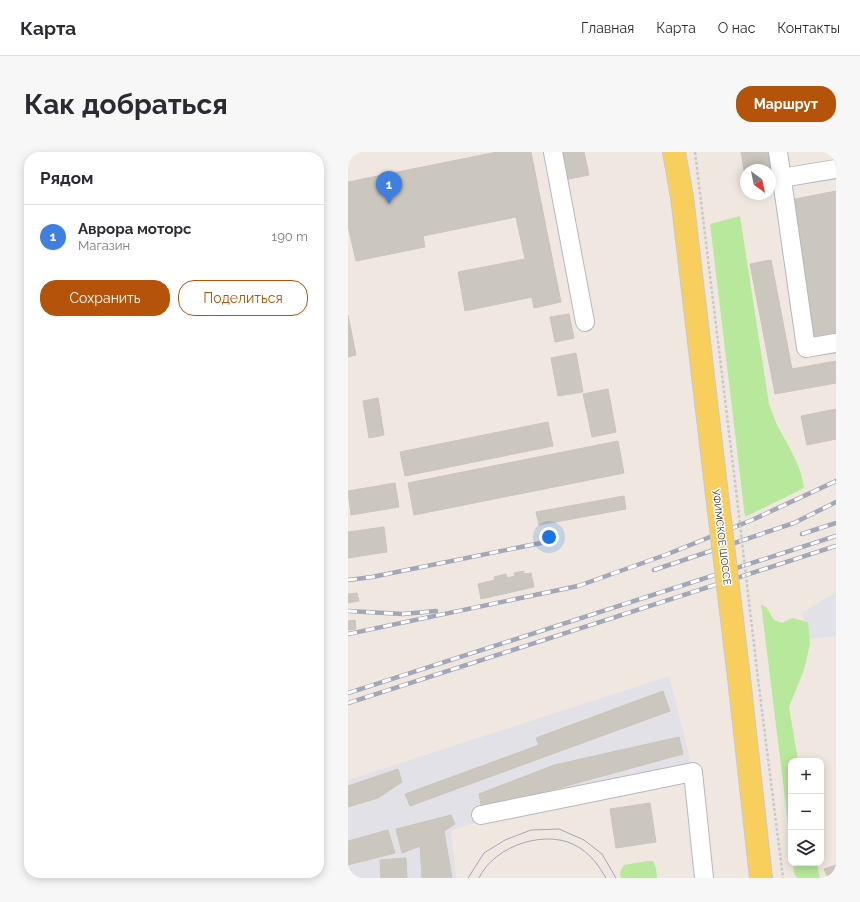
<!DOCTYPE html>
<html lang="ru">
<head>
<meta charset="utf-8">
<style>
	body { margin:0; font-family:Raleway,sans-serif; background:#f7f7f7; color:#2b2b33 }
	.controls { position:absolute; right:12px; bottom:12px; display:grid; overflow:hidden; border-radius:8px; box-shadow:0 2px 10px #0003 }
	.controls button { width:36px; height:36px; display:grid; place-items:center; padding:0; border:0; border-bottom:1px solid #e1e1e2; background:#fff; color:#2b2b33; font:20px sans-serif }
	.compass { position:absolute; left:392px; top:12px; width:36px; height:36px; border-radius:50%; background:#fff; box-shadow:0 2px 10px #0003; rotate:147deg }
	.you { position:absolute; left:201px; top:385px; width:14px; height:14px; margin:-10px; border:3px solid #fff; border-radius:50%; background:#1a73e8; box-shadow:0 0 0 6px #1a73e833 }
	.badge { display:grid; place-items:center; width:26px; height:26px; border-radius:50%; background:#b45309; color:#fff; font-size:13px; font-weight:700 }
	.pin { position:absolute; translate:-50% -33px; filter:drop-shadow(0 1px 2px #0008) }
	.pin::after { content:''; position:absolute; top:21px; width:14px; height:12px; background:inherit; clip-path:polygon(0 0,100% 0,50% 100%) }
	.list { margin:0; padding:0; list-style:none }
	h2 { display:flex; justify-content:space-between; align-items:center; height:52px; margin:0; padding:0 16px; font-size:17px }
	h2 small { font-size:13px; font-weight:400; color:#7c7c81 }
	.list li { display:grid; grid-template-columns:26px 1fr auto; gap:12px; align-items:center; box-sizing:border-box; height:64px; padding:0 16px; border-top:1px solid #e1e1e2 }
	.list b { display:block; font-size:15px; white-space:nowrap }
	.list p { margin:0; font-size:13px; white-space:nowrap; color:#7c7c81 }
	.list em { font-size:13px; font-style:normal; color:#7c7c81 }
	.actions { display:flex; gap:8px; padding:12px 16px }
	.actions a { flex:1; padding:9px 0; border:1px solid #b45309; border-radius:16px; text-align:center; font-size:14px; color:#b45309 }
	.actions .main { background:#b45309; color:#fff }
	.icon { flex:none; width:22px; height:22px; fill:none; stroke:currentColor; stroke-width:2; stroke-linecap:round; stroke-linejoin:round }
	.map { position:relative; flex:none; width:488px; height:726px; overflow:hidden; border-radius:16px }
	header { display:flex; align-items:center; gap:24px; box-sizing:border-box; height:56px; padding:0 20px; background:#fff; border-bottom:1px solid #e1e1e2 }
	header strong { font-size:19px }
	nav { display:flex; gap:22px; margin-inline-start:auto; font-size:14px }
	.intro { display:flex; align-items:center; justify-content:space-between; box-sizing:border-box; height:96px; padding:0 24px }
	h1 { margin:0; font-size:28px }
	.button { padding:10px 18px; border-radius:16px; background:#b45309; color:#fff; font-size:14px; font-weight:700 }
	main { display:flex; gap:24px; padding:0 24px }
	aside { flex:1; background:#fff; border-radius:16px; box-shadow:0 2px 10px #0003 }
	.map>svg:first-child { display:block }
</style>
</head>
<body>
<header>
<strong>Карта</strong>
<nav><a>Главная</a><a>Карта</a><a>О нас</a><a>Контакты</a></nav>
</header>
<div class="intro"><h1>Как добраться</h1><a class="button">Маршрут</a></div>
<main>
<aside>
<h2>Рядом<small></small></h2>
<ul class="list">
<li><span class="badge" style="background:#3f7fe0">1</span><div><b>Аврора моторс</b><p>Магазин</p></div><em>190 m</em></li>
</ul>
<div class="actions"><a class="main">Сохранить</a><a>Поделиться</a></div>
</aside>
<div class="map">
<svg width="488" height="726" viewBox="0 0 488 726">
	<rect width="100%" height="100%" fill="#f0e8e0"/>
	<g fill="#e3e1e8">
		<path d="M488,440V484L460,487L454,461Z"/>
		<path d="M321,524L343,610L103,678L108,726H0V628Z"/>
	</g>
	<g fill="#b8e89b">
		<path d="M392,64L421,252C424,259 426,266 429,273C439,292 454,314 456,336L397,365L362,72Z"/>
		<path d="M413,452L419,456L426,468L434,471L444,466L460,470L462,492L456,518L441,555L450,609H443V695Z"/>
		<path d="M300,709H305L308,716L309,726H273C271,720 273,718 276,713Z"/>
		<path d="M445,711H469L472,726H449L446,721Z"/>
	</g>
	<g fill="#cbc7be" stroke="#ccc4b9">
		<path d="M149,0H183L213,150L186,156L184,145L117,159L110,120L177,107L168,65L75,84L77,95L8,109L0,74V30Z"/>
		<path d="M205,0H236L241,23L211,29Z"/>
		<path d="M393,0H420L424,26H422V18H398V30Z"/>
		<path d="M488,39V182L466,186L442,48Z"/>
		<path d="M423,108L444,217L488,209V231L427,242L402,112Z"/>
		<path d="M221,162L226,186L207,190L202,165Z"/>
		<path d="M0,163L8,203L0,205Z"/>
		<path d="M228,201L235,240L210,244L203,206Z"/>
		<path d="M260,237L268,280L244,285L235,242Z"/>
		<path d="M30,246L36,283L21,286L15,249Z"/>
		<path d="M488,257V287L459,293L453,264Z"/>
		<path d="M200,270L205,294L57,324L52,300Z"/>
		<path d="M270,289L276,321L66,363L60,331Z"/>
		<path d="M47,331L51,355L3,363L0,339Z"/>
		<path d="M276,344L278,357L191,373L188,360Z"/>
		<path d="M36,375L39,400L0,406V380Z"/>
		<path d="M176,419V422L183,421L186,435L133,447L130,432L147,428L146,425L158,422L159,426L167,424L166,421Z"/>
		<path d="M9,441L11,449L0,451V442Z"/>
		<path d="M7,468L8,477L0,478V469Z"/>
		<path d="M315,539L322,559L62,654L57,642L191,593L188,586Z"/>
		<path d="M331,585L335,602L134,657L131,642L206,613Z"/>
		<path d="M50,617L54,630L30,646L0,655V634Z"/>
		<path d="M302,651L308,690L268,696L262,657Z"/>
		<path d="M103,663L107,672L96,679L104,726H74L72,694L54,701L48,677Z"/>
		<path d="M40,678L47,701L0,713V689Z"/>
		<path d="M58,706L59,726H33L32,708Z"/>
		<path d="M488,713V720L479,724L476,717Z"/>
	</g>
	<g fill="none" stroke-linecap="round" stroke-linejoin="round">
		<defs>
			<g id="minor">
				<path d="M205,0L237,170"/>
				<path d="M430,0L458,196L488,191"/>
				<path d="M433,26L488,17"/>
				<path d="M133,663L345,620L356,726"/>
			</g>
			<g id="major">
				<path d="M326,0L334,45L369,343"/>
				<path d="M391,526L413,726"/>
			</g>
		</defs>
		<use href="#minor" stroke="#b4b7c2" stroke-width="20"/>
		<use href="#major" stroke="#c9c9c9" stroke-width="24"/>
		<g stroke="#c9c9c9" stroke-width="2.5" stroke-dasharray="3 2" stroke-linecap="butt">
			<path d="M347,0L388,338"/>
			<path d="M410,527L435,726"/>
		</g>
		<use href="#minor" stroke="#fff" stroke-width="18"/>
		<use href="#major" stroke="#f8ce5d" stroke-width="22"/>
		<g stroke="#a2a6b9" stroke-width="1">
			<path d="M120,726L136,701L157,688L183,678L211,677L236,688L254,702L268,726"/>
			<path d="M131,726C146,693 201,675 232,696C245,705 250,713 258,726"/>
		</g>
		<defs>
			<g id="rail">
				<path d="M454,382L488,371"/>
				<path d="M306,418L446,371L488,350"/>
				<path d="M0,428L24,425L193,391"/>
				<path d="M0,459L55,462L88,459"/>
				<path d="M0,482L230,434L320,402L404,368L488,329"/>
				<path d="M0,541L488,384"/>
				<path d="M0,551L488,394"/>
			</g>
		</defs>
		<use href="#rail" stroke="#a2a6b9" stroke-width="4.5"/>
		<use href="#rail" stroke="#fff" stroke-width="3" stroke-dasharray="9" stroke-linecap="butt"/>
		<defs>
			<path id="major-bridge" d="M369,343L391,526"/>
		</defs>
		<use href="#major-bridge" stroke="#c9c9c9" stroke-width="24" stroke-linecap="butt"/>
		<path stroke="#c9c9c9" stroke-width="2.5" stroke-dasharray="3 2" stroke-linecap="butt" d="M388,338L410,527"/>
		<use href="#major-bridge" stroke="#f8ce5d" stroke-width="22"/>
	</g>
	<g text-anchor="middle" stroke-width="3" stroke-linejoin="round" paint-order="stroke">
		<g font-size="10" fill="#2e2e2e" stroke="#fff">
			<text transform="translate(374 385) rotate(83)" y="4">УФИМСКОЕ ШОССЕ</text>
		</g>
	</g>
</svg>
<div class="controls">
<button>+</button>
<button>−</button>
<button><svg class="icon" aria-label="layers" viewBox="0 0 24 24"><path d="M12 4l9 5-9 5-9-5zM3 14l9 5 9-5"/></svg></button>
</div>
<svg class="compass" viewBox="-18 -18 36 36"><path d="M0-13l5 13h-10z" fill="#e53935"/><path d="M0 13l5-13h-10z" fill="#7c7c81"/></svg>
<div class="you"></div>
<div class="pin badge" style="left:41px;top:52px;background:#3f7fe0">1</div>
</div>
</main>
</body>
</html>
